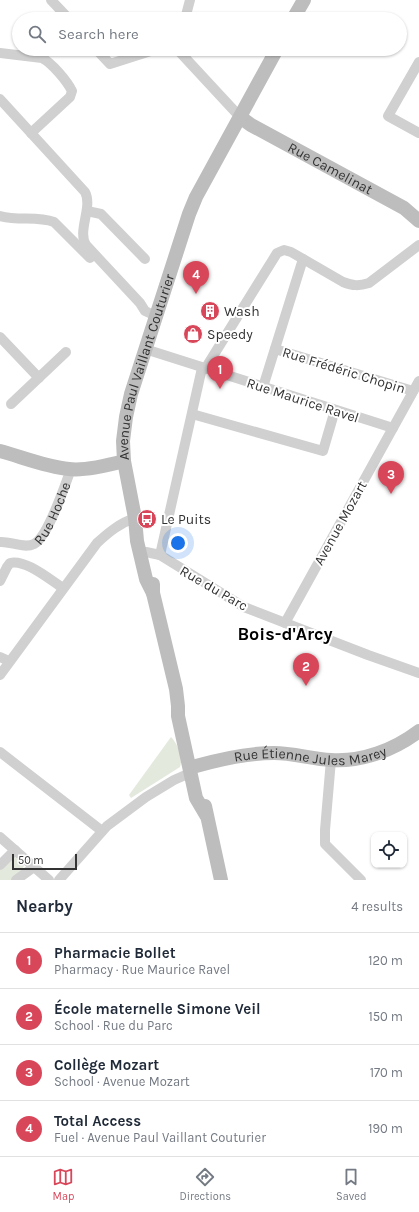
<!DOCTYPE html>
<html lang="en">
<head>
<meta charset="utf-8">
<style>
	body { margin:0; font-family:Karla,sans-serif; background:#f2f2f3; color:#1f2937 }
	.controls { position:absolute; right:12px; bottom:12px; display:grid; overflow:hidden; border-radius:8px; box-shadow:0 1px 3px #0004 }
	.controls button { width:36px; height:36px; display:grid; place-items:center; padding:0; border:0; border-bottom:1px solid #e0e1e3; background:#fff; color:#1f2937; font:20px sans-serif }
	.scale { position:absolute; left:12px; bottom:10px; width:65px; box-sizing:border-box; padding-left:4px; border:2px solid #333; border-top:0; font-size:11px; line-height:14px; white-space:nowrap; color:#333; -webkit-text-stroke:3px #fff; paint-order:stroke }
	.you { position:absolute; left:178px; top:543px; width:14px; height:14px; margin:-10px; border:3px solid #fff; border-radius:50%; background:#1a73e8; box-shadow:0 0 0 6px #1a73e833 }
	.badge { display:grid; place-items:center; width:26px; height:26px; border-radius:50%; background:#d8465a; color:#fff; font-size:13px; font-weight:700 }
	.pin { position:absolute; translate:-50% -33px; filter:drop-shadow(0 1px 2px #0008) }
	.pin::after { content:''; position:absolute; top:21px; width:14px; height:12px; background:inherit; clip-path:polygon(0 0,100% 0,50% 100%) }
	.list { margin:0; padding:0; list-style:none }
	h2 { display:flex; justify-content:space-between; align-items:center; height:52px; margin:0; padding:0 16px; font-size:17px }
	h2 small { font-size:13px; font-weight:400; color:#747a83 }
	.list li { display:grid; grid-template-columns:26px 1fr auto; gap:12px; align-items:center; box-sizing:border-box; height:56px; padding:0 16px; border-top:1px solid #e0e1e3 }
	.list b { display:block; font-size:15px; white-space:nowrap }
	.list p { margin:0; font-size:13px; white-space:nowrap; color:#747a83 }
	.list em { font-size:13px; font-style:normal; color:#747a83 }
	.icon { flex:none; width:22px; height:22px; fill:none; stroke:currentColor; stroke-width:2; stroke-linecap:round; stroke-linejoin:round }
	.map { position:relative; flex:none; width:419px; height:880px; overflow:hidden }
	.search { position:absolute; background:#fff; box-shadow:0 1px 3px #0004; left:12px; right:12px; top:12px; height:44px; display:flex; align-items:center; gap:10px; box-sizing:border-box; padding:0 14px; border-radius:22px; color:#747a83; font-size:15px }
	.sheet { height:276px; background:#fff }
	nav { display:flex; justify-content:space-around; align-items:center; box-sizing:border-box; height:56px; border-top:1px solid #e0e1e3; background:#fff; font-size:11px; color:#747a83 }
	nav a { display:grid; justify-items:center; gap:2px }
	nav .on { color:#d8465a }
	.map>svg:first-child { display:block }
</style>
</head>
<body>
<div class="map">
<svg width="419" height="880" viewBox="0 0 419 880">
	<rect width="100%" height="100%" fill="#fff"/>
	<g fill="#e3e9dd">
		<path d="M171,737C178,744 183,758 180,767L131,798L129,795Z"/>
		<path d="M15,857L24,864L23,870L12,880H0V869L12,858Z"/>
	</g>
	<g fill="none" stroke-linecap="round" stroke-linejoin="round">
		<g stroke="#d0d0d0" stroke-width="10">
			<path d="M51,0L69,19"/>
			<path d="M185,19L190,0"/>
			<path d="M96,49L110,64L157,49"/>
			<path d="M177,49L240,117"/>
			<path d="M0,53L42,58C52,63 67,81 72,91L70,97L31,133"/>
			<path d="M419,62L388,116L419,133"/>
			<path d="M0,99L85,192C93,207 77,231 86,245L140,303L145,311L156,316"/>
			<path d="M87,211L101,214L145,259"/>
			<path d="M0,216C18,221 37,216 54,222L90,258"/>
			<path d="M0,337L39,378"/>
			<path d="M145,349L393,428"/>
			<path d="M275,349L413,391"/>
			<path d="M205,369L277,253L284,250L291,252L343,282C353,286 359,286 369,283L419,245"/>
			<path d="M263,387L303,259"/>
			<path d="M11,404L66,352"/>
			<path d="M192,414L323,451L335,410"/>
			<path id="s1" d="M0,542C10,541 24,549 34,544C48,537 65,485 71,469"/>
			<path d="M146,552L160,555L244,607L368,655L419,673"/>
			<path d="M160,555L202,368"/>
			<path d="M0,581L7,567L10,563C26,559 50,580 63,588"/>
			<path d="M285,623L419,381"/>
			<path d="M0,657L9,661"/>
			<path d="M0,675L97,543C109,532 120,523 135,518"/>
			<path d="M0,752L102,831"/>
			<path d="M331,760L325,830V844L361,880"/>
			<path d="M0,837L49,880"/>
			<path d="M0,865L15,850"/>
			<path d="M16,880L34,867"/>
			<path d="M59,880L107,826L146,797L174,780L190,773"/>
		</g>
		<g stroke="#bdbdbd" stroke-width="14">
			<path d="M293,19L304,0"/>
			<path id="s2" d="M240,117L251,125L404,208L419,221"/>
			<path d="M0,451C22,457 47,467 69,469C84,471 109,465 124,461"/>
			<path d="M153,584V593L176,689L178,706V716L196,798L206,815"/>
			<path id="s3" d="M153,593L146,579L137,541L135,518L124,461L123,441L126,417L131,394L189,214L196,197L277,49"/>
			<path id="s4" d="M196,766C221,759 247,753 274,753C293,753 312,759 331,760C362,762 394,750 419,731"/>
			<path d="M205,806L221,880"/>
		</g>
	</g>
	<defs>
		<symbol id="building-disc" viewBox="-11 -11 22 22"><circle r="9.5" fill="#d8465a" stroke="#fff"/><path d="M-4-6H4V6H1V3H-1V6H-4ZM-2.5-4.3h1.7v1.8h-1.7ZM.8-4.3h1.7v1.8H.8ZM-2.5-1h1.7V.8h-1.7ZM.8-1h1.7V.8H.8Z" fill="#fff"/></symbol>
		<symbol id="shop-disc" viewBox="-11 -11 22 22"><circle r="9.5" fill="#d8465a" stroke="#fff"/><path d="M-5-2.5h2.3a2.7 3.5 0 0 1 5.4 0H5L5.5 6h-11ZM-1.5-2.5h3a1.5 2.3 0 0 0-3 0Z" fill="#fff"/></symbol>
		<symbol id="bus-disc" viewBox="-11 -11 22 22"><circle r="9.5" fill="#d8465a" stroke="#fff"/><path d="M-5-6H5V4H4V6H2V4H-2V6H-4V4H-5ZM-3.5-4V0h7V-4ZM-3.5 1.2v1.5H-2V1.2ZM2 1.2v1.5H3.5V1.2Z" fill="#fff"/></symbol>
	</defs>
	<g fill-rule="evenodd">
		<use href="#building-disc" x="199" y="300" width="22" height="22"/>
		<use href="#shop-disc" x="182" y="323" width="22" height="22"/>
		<use href="#bus-disc" x="136" y="508" width="22" height="22"/>
	</g>
	<g text-anchor="middle" stroke-width="4" stroke-linejoin="round" paint-order="stroke">
		<g font-size="14" fill="#333" stroke="#fff">
			<text dy="5" stroke="none"><textPath href="#s2" startOffset="104">Rue Camelinat</textPath></text>
			<text dy="5" stroke="none"><textPath href="#s3" startOffset="233">Avenue Paul Vaillant Couturier</textPath></text>
			<text transform="translate(344 370) rotate(17)" y="5">Rue Frédéric Chopin</text>
			<text transform="translate(303 400) rotate(18)" y="5">Rue Maurice Ravel</text>
			<text dy="5" stroke="none"><textPath href="#s1" startOffset="71">Rue Hoche</textPath></text>
			<text transform="translate(340 523) rotate(-61)" y="5">Avenue Mozart</text>
			<text transform="translate(214 588) rotate(30)" y="5">Rue du Parc</text>
			<text dy="5" stroke="none"><textPath href="#s4" startOffset="116">Rue Étienne Jules Marey</textPath></text>
		</g>
		<g font-size="14" fill="#333" stroke="#fff" text-anchor="start">
			<text x="224" y="316">Wash</text>
			<text x="207" y="339">Speedy</text>
			<text x="161" y="524">Le Puits</text>
		</g>
		<g font-size="18" font-weight="bold" fill="#000" stroke="#fff">
			<text x="285" y="640">Bois-d'Arcy</text>
		</g>
	</g>
</svg>
<div class="controls">
<button><svg class="icon" aria-label="locate" viewBox="0 0 24 24"><circle cx="12" cy="12" r="6"/><path d="M12 2v4M12 18v4M2 12h4M18 12h4"/></svg></button>
</div>
<div class="scale">50 m</div>
<div class="you"></div>
<div class="pin badge" style="left:220px;top:389px">1</div>
<div class="pin badge" style="left:306px;top:686px">2</div>
<div class="pin badge" style="left:391px;top:494px">3</div>
<div class="pin badge" style="left:196px;top:294px">4</div>
<div class="search"><svg class="icon" aria-label="search" viewBox="0 0 24 24"><circle cx="10" cy="10" r="6"/><path d="M15 15l6 6"/></svg>Search here</div>
</div>
<section class="sheet">
<h2>Nearby<small>4 results</small></h2>
<ul class="list">
<li><span class="badge">1</span><div><b>Pharmacie Bollet</b><p>Pharmacy · Rue Maurice Ravel</p></div><em>120 m</em></li>
<li><span class="badge">2</span><div><b>École maternelle Simone Veil</b><p>School · Rue du Parc</p></div><em>150 m</em></li>
<li><span class="badge">3</span><div><b>Collège Mozart</b><p>School · Avenue Mozart</p></div><em>170 m</em></li>
<li><span class="badge">4</span><div><b>Total Access</b><p>Fuel · Avenue Paul Vaillant Couturier</p></div><em>190 m</em></li>
</ul>
</section>
<nav>
<a class="on"><svg class="icon" aria-label="map" viewBox="0 0 24 24"><path d="M3 6l6-2 6 2 6-2v14l-6 2-6-2-6 2zM9 4v14M15 6v14"/></svg>Map</a>
<a><svg class="icon" aria-label="directions" viewBox="0 0 24 24"><path d="M12 3l9 9-9 9-9-9zM9 14v-3h6M13 9l2 2-2 2"/></svg>Directions</a>
<a><svg class="icon" aria-label="saved" viewBox="0 0 24 24"><path d="M7 4h10v16l-5-4-5 4z"/></svg>Saved</a>
</nav>
</body>
</html>
